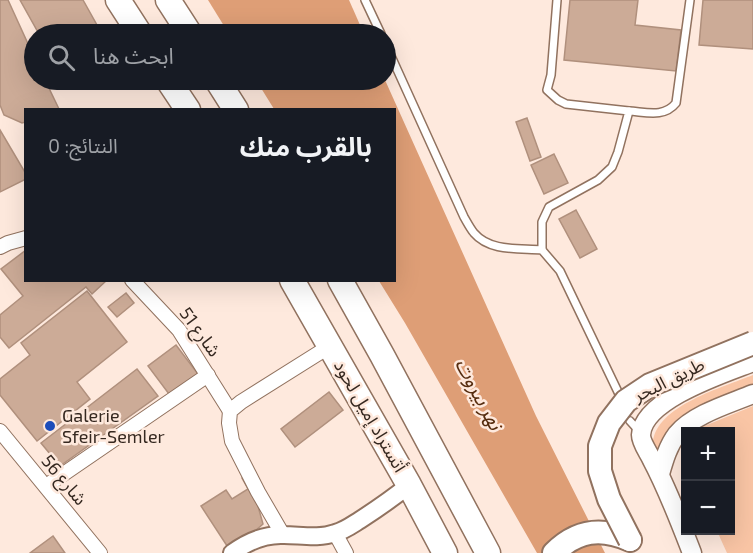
<!DOCTYPE html>
<html lang="ar">
<head>
<meta charset="utf-8">
<style>
	body { margin:0; font-family:"Exo 2","Noto Sans Arabic",sans-serif; background:#242831; color:#f1f3f6; direction:rtl }
	.controls { position:absolute; right:18px; bottom:18px; display:grid; overflow:hidden; border-radius:0px; box-shadow:0 6px 24px #0002 }
	.controls button { width:54px; height:54px; display:grid; place-items:center; padding:0; border:0; border-bottom:2px solid #363941; background:#171b24; color:#f1f3f6; font:30px sans-serif }
	.list { margin:0; padding:0; list-style:none }
	h2 { display:flex; justify-content:space-between; align-items:center; height:78px; margin:0; padding:0 24px; font-size:26px }
	h2 small { font-size:20px; font-weight:400; color:#9ea1a6 }
	.icon { flex:none; width:33px; height:33px; fill:none; stroke:currentColor; stroke-width:2; stroke-linecap:round; stroke-linejoin:round }
	.map { position:relative; flex:none; width:753px; height:553px; overflow:hidden; direction:ltr }
	.search { position:absolute; background:#171b24; box-shadow:0 6px 24px #0002; left:24px; top:24px; width:372px; height:66px; display:flex; align-items:center; gap:15px; box-sizing:border-box; padding:0 21px; border-radius:33px; color:#9ea1a6; font-size:22px }
	.panel { position:absolute; background:#171b24; box-shadow:0 6px 24px #0002; left:24px; top:108px; width:372px; height:174px; border-radius:0px; direction:rtl }
	.map>svg:first-child { display:block }
</style>
</head>
<body>
<div class="map">
<svg width="753" height="553" viewBox="0 0 753 553">
	<rect width="100%" height="100%" fill="#fee9dd"/>
	<g fill="#f9c5a5">
		<path d="M753,375V388L704,408L660,465C657,459 652,450 653,443C655,406 724,387 753,375Z"/>
		<path d="M753,406V553H727L717,531L730,530V432H690Z"/>
	</g>
	<g fill="#de9e76">
		<path d="M208,0H349L364,34H229Z"/>
		<path d="M256,80H385L536,416L605,553H537L405,323L379,281L394,280V110L274,109Z"/>
	</g>
	<g fill="#ccab97" stroke="#b0907d" stroke-width="1.5">
		<path d="M0,0H8L34,57V80H45L59,109L26,110V122L22,123L4,115L0,105Z"/>
		<path d="M20,0H83L102,34H39Z"/>
		<path d="M570,0H638L635,25L681,30L676,71L564,60Z"/>
		<path d="M703,0H753V49L699,45Z"/>
		<path d="M527,118L541,157L530,161L516,122Z"/>
		<path d="M0,130L26,174V179L0,192Z"/>
		<path d="M554,154L568,183L544,194L531,165Z"/>
		<path d="M576,210L597,249L580,258L559,219Z"/>
		<path d="M26,250V280H107L92,294L86,287L9,348L0,337V315L23,296L1,269Z"/>
		<path d="M87,291L127,342L77,382L90,399L37,441L0,395V379L30,355L21,343Z"/>
		<path d="M126,293L134,303L117,317L108,307Z"/>
		<path d="M176,345L198,374L169,394L148,366Z"/>
		<path d="M137,369L158,396L60,466L41,443Z"/>
		<path d="M329,392L343,410L295,447L281,429Z"/>
		<path d="M249,474L263,524L231,552L201,506L226,490L232,499L248,489L242,478Z"/>
		<path d="M53,536L65,553H30Z"/>
	</g>
	<g fill="none" stroke-linecap="round" stroke-linejoin="round">
		<defs>
			<g id="service">
				<path d="M365,0L381,34"/>
				<path d="M386,45L464,217C467,222 470,228 474,233C490,252 520,248 542,250L560,271L619,394"/>
				<path d="M629,111C646,112 664,118 676,103L690,0"/>
				<path d="M542,250V222L549,207L598,180L612,167L618,152L629,111L566,104L558,100L547,90L551,75L557,0"/>
				<path d="M630,421L640,432"/>
			</g>
			<g id="minor">
				<path d="M0,247L8,243L26,238"/>
				<path d="M132,280L179,330L230,411"/>
				<path d="M0,431L100,553"/>
				<path d="M46,486L208,375"/>
				<path d="M335,533L346,553"/>
				<path d="M283,535L258,492L232,441L229,423L230,411L241,402L330,346"/>
			</g>
			<path id="tertiary" d="M232,553C247,542 264,534 284,535C300,535 319,539 335,533C344,531 352,525 360,520C377,509 393,498 409,485"/>
			<g id="secondary">
				<path d="M660,474C664,460 668,446 677,434C694,414 729,404 753,394"/>
				<path d="M692,553C680,522 668,490 652,460C649,453 641,443 641,435C643,399 725,373 753,362"/>
			</g>
			<path id="trunk" d="M554,553C577,530 601,527 630,540"/>
			<g id="motorway">
				<path d="M118,0L140,34"/>
				<path d="M168,0L190,34"/>
				<path d="M168,80L188,110"/>
				<path d="M217,80L236,110"/>
				<path d="M292,280L409,485L445,553"/>
				<path d="M340,280L382,355L488,553"/>
			</g>
		</defs>
		<use href="#service" stroke="#91725f" stroke-width="10"/>
		<use href="#minor" stroke="#91725f" stroke-width="16"/>
		<use href="#tertiary" stroke="#91725f" stroke-width="20"/>
		<use href="#secondary" stroke="#91725f" stroke-width="21"/>
		<use href="#trunk" stroke="#91725f" stroke-width="26"/>
		<use href="#motorway" stroke="#91725f" stroke-width="27"/>
		<use href="#service" stroke="#fff" stroke-width="7"/>
		<use href="#minor" stroke="#fff" stroke-width="14"/>
		<use href="#tertiary" stroke="#fff" stroke-width="16"/>
		<use href="#secondary" stroke="#fff" stroke-width="18"/>
		<use href="#trunk" stroke="#fff" stroke-width="22"/>
		<use href="#motorway" stroke="#fff" stroke-width="24"/>
		<defs>
			<path id="trunk-bridge" d="M630,540L609,499L600,471V446L609,423L626,401L650,385L753,343"/>
		</defs>
		<use href="#trunk-bridge" stroke="#91725f" stroke-width="26" stroke-linecap="butt"/>
		<use href="#trunk-bridge" stroke="#fff" stroke-width="22"/>
	</g>
	<circle fill="#1d4dba" stroke="#fee9dd" stroke-width="2" cx="50" cy="426" r="6"/>
	<g text-anchor="middle" stroke-width="5" stroke-linejoin="round" paint-order="stroke">
		<g font-size="18" fill="#352820" stroke="#fee9dd">
			<text transform="translate(200 332) rotate(54)" y="6">شارع 51</text>
			<text transform="translate(669 380) rotate(-26)" y="6">طريق البحر</text>
			<text transform="translate(370 416) rotate(60)" y="6">أتستراد إميل لحود</text>
			<text transform="translate(64 480) rotate(50)" y="6">شارع 56</text>
		</g>
		<g font-size="18" fill="#352820" stroke="#fee9dd" text-anchor="start">
			<text x="62" y="422">Galerie<tspan x="62" dy="21">Sfeir-Semler</tspan></text>
		</g>
		<g font-size="20" font-style="italic" fill="#562c0e" stroke="#fee9dd">
			<text transform="translate(479 394) rotate(62)" y="7">نهر بيروت</text>
		</g>
	</g>
</svg>
<div class="controls">
<button>+</button>
<button>−</button>
</div>
<div class="search"><svg class="icon" aria-label="search" viewBox="0 0 24 24"><circle cx="10" cy="10" r="6"/><path d="M15 15l6 6"/></svg>ابحث هنا</div>
<section class="panel">
<h2>بالقرب منك<small>النتائج: 0</small></h2>
<ul class="list">
</ul>
</section>
</div>
</body>
</html>
